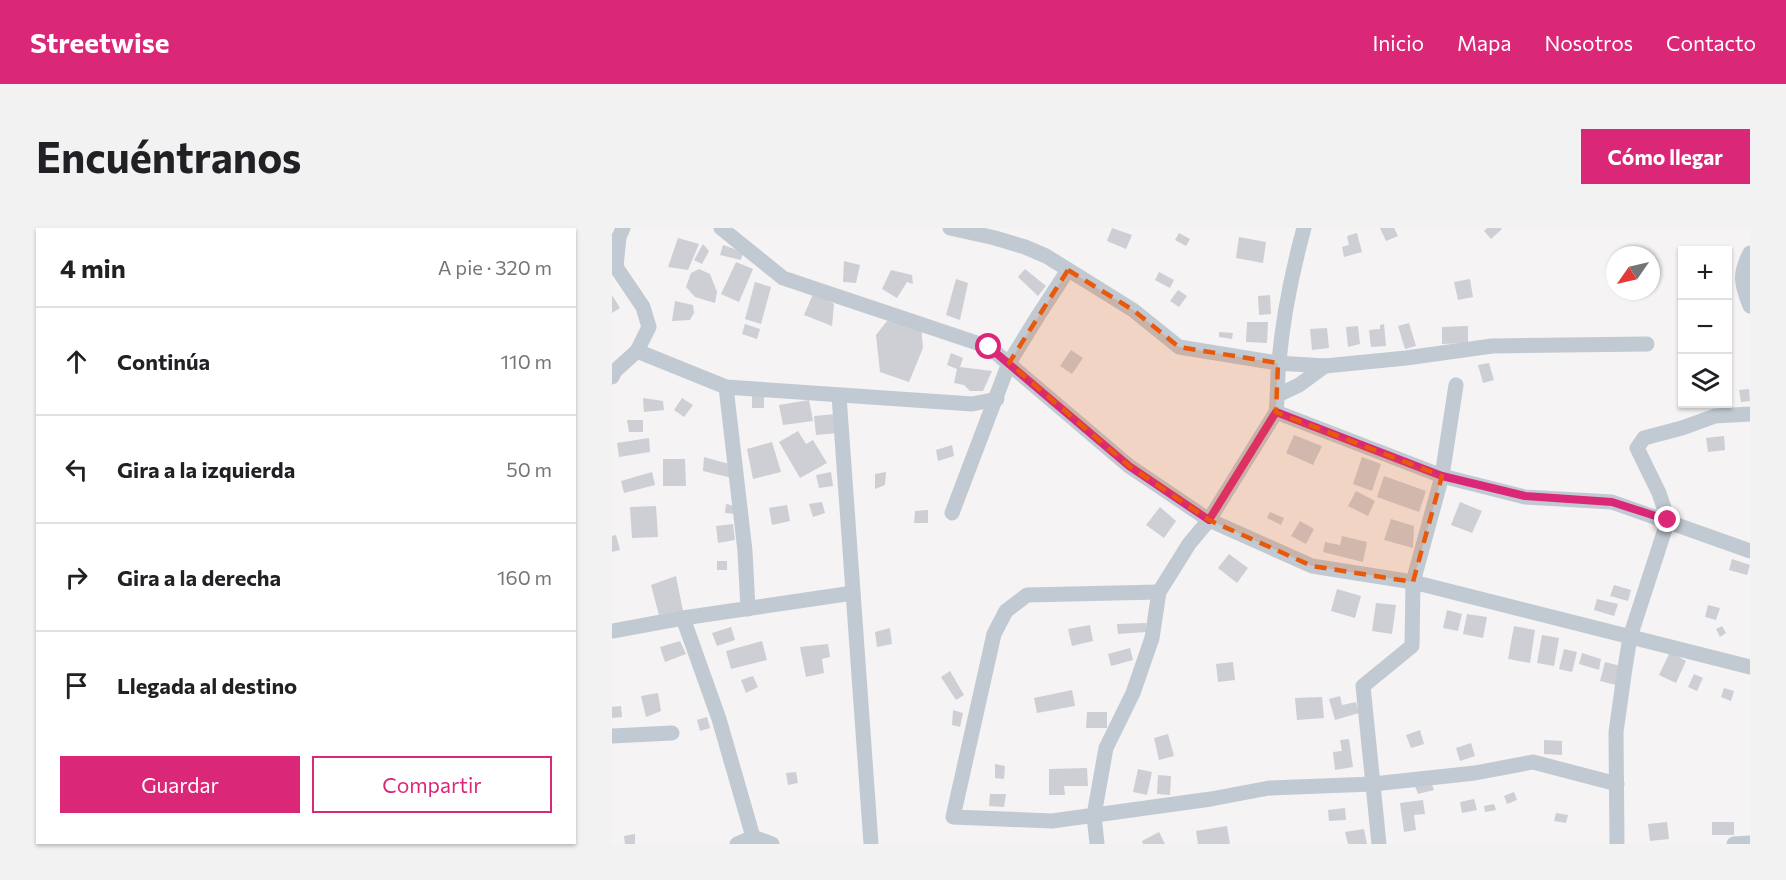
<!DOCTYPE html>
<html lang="es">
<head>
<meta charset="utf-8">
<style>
	body { margin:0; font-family:Commissioner,sans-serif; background:#f2f2f2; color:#202124 }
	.controls { position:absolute; right:18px; top:18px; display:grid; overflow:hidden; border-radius:0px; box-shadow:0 2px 4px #0004 }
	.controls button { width:54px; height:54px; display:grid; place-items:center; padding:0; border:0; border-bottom:2px solid #e0e0e0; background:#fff; color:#202124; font:30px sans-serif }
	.compass { position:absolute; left:994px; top:18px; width:54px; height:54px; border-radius:50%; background:#fff; box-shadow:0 2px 4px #0004; rotate:236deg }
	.stop { position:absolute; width:18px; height:18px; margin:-14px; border:4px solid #db2777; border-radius:50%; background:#fff }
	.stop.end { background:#db2777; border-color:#fff; box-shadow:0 2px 6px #0008 }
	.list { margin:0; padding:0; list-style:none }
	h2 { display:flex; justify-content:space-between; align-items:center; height:78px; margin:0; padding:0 24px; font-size:26px }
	h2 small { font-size:20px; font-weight:400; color:#757577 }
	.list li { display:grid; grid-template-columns:39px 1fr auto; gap:18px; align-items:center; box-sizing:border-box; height:108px; padding:0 24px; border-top:2px solid #e0e0e0 }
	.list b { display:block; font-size:22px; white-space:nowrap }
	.list em { font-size:20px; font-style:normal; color:#757577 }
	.actions { display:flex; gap:12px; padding:18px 24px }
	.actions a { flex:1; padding:14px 0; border:2px solid #db2777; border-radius:0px; text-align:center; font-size:21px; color:#db2777 }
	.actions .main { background:#db2777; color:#fff }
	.icon { flex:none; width:33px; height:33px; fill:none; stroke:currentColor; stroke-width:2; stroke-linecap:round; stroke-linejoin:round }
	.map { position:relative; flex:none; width:1138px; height:616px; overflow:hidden; border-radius:0px }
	header { display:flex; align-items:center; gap:36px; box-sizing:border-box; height:84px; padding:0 30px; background:#db2777; color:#fff }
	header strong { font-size:28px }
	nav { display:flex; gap:33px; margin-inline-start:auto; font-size:21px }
	.intro { display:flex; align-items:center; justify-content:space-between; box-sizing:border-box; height:144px; padding:0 36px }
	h1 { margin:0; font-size:42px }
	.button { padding:15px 27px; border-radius:0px; background:#db2777; color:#fff; font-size:21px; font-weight:700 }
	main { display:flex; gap:36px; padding:0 36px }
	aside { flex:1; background:#fff; border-radius:0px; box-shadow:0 2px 4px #0004 }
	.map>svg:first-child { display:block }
</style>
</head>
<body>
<header>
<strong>Streetwise</strong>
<nav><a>Inicio</a><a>Mapa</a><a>Nosotros</a><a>Contacto</a></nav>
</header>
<div class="intro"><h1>Encuéntranos</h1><a class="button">Cómo llegar</a></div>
<main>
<aside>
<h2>4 min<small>A pie · 320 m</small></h2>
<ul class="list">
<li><svg class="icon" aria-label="ahead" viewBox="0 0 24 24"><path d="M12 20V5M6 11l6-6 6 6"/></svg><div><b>Continúa</b></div><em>110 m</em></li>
<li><svg class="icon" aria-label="left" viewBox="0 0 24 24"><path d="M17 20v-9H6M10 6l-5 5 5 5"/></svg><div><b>Gira a la izquierda</b></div><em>50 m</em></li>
<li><svg class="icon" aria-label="right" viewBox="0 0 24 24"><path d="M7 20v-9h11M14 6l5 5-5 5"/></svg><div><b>Gira a la derecha</b></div><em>160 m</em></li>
<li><svg class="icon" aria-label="arrive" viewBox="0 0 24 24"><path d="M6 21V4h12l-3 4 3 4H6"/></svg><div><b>Llegada al destino</b></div></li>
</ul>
<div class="actions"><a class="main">Guardar</a><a>Compartir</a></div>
</aside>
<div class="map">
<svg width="1138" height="616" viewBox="0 0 1138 616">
	<rect width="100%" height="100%" fill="#f5f3f3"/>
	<g fill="#cdcfd5">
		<path d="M500,0L520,7L514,21L495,13Z"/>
		<path d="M768,0H782L786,8L774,13Z"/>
		<path d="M875,0H889L890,1L879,11L872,3Z"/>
		<path d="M567,5L578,11L574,18L563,12Z"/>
		<path d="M745,5L750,24L732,29L730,19L737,17L735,8Z"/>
		<path d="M627,9L654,14L651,35L624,30Z"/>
		<path d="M66,10L87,16L76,42L56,39Z"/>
		<path d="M91,16L97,23L90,36L82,32Z"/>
		<path d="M111,17L131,24L129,32L108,27Z"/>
		<path d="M232,33L248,37L244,55L231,54Z"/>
		<path d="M124,34L141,41L127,74L109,66Z"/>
		<path d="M87,41L98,46L105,64L103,75L83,69L74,59L79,45Z"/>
		<path d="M413,41L434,58L426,68L406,49Z"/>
		<path d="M279,42L300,47L301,56L295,54L285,70L270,61Z"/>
		<path d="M547,44L562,52L558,60L543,52Z"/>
		<path d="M344,51L356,55L348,92L334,87Z"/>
		<path d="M858,51L861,69L846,72L842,54Z"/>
		<path d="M143,54L159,59L149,96L133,91Z"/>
		<path d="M566,62L575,68L567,79L558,73Z"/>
		<path d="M202,64L222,76L220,98L192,87Z"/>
		<path d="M0,67L8,80L0,85Z"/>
		<path d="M658,67L659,86L647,87L646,68Z"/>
		<path d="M63,73L81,77L82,85L78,92L60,93Z"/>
		<path d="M275,93L309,97L311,120L297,154L268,144L264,107Z"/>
		<path d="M635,94H656L655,115L634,114Z"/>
		<path d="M797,95L804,118L793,121L786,98Z"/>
		<path d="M133,96L148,101L145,111L130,106Z"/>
		<path d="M772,96L774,118L759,119L757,102L768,101V97Z"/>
		<path d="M746,98L748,116L736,119L734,99Z"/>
		<path d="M856,98V115L830,116V99Z"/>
		<path d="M715,100L717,120L700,122L698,101Z"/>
		<path d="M607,104L621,105L620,111L607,109Z"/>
		<path d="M459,122L471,130L460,146L448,138Z"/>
		<path d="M339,125L351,130L348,139L380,143L371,163H358L352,157L342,155L345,141L335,137Z"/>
		<path d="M877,135L882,152L871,155L866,137Z"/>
		<path d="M1137,161L1138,173L1129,174L1127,162Z"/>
		<rect x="140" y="168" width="12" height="12"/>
		<path d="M31,170L51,173L52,182L32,184Z"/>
		<path d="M70,170L81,177L72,189L62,182Z"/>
		<path d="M197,172L201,193L171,197L167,177Z"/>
		<path d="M224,186L226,205L204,207L202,188Z"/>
		<path d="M15,192H31V204H17Z"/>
		<path d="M186,203L194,216L201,212L215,235L188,250L167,214Z"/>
		<path d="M682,207L710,218L701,237L674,225Z"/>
		<path d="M1112,208L1113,222L1096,224L1094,210Z"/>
		<path d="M37,210L38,224L7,229L5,215Z"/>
		<path d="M160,214L169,244L141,251L135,221Z"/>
		<path d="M340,217L342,228L326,233L324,222Z"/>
		<path d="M92,229L117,236L120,250L91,243Z"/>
		<path d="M750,229L769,236L760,263L741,256Z"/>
		<path d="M51,231H73L74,258H51Z"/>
		<path d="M40,244L43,257L12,265L9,253Z"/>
		<path d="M219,244L221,258L207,260L204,247Z"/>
		<path d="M274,244L273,257L263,261V246Z"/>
		<path d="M772,248L814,263L807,284L765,269Z"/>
		<path d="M744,263L763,273L756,288L736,278Z"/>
		<path d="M210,274L213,285L201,289L197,276Z"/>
		<path d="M848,274L870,283L860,305L839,297Z"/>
		<path d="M114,276L123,278V286L113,285Z"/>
		<path d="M175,277L178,293L160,297L157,280Z"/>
		<path d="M44,278L46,309L20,310L18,279Z"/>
		<path d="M548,279L564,293L552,310L534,297Z"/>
		<path d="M316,282V295H302L303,283Z"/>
		<path d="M658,284L672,290L669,297L655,290Z"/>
		<path d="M779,291L802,298L801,320L772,312Z"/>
		<path d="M688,293L702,301L694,316L679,308Z"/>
		<path d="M121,296L123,312L106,315L104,298Z"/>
		<path d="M4,307L8,322L0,324V308Z"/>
		<path d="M730,308L755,314L751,334L711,324L713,314L728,317Z"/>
		<path d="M617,326L636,340L625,355L606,340Z"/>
		<path d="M1120,331L1138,337L1135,347L1117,342Z"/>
		<rect x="105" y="333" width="10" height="9"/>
		<path d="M64,348L71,383L47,387L39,357Z"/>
		<path d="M1002,357L1019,362L1016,373L998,368Z"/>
		<path d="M725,361L749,368L743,390L719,383Z"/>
		<path d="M985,371L1006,376L1002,388L982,382Z"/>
		<path d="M764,375L784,377L780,406L760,403Z"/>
		<path d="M1096,377L1108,380L1104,392L1093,389Z"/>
		<path d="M835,382L850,386L846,403L831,400Z"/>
		<path d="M855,386L875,389L871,410L851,406Z"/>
		<path d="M534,395V404L506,406L505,396Z"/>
		<path d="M478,397L481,413L460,418L456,401Z"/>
		<path d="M902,398L923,402L918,435L896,431Z"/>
		<path d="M1110,398L1114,405L1108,409L1104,401Z"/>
		<path d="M119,399L123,412L105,418L100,405Z"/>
		<path d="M278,400L280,416L265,419L263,404Z"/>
		<path d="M930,407L947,410L942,438L925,435Z"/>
		<path d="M68,413L74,426L53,434L48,419Z"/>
		<path d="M150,413L155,432L119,441L114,423Z"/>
		<path d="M216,416L218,429L210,431L212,445L194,449L188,419Z"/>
		<path d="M518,420L521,432L499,438L496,426Z"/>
		<path d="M952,421L965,424L960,444L947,441Z"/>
		<path d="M1058,424L1074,433L1064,455L1047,447Z"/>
		<path d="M970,425L989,431L987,442L967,436Z"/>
		<path d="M621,434L623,452L606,454L604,436Z"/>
		<path d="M993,434L1009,438L1004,457L988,453Z"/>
		<path d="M338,443L352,467L344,472L329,449Z"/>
		<path d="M1082,446L1091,450L1085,463L1076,459Z"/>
		<path d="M141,448L146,459L134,465L129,452Z"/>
		<path d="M1112,460L1122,463L1119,473L1109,469Z"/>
		<path d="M460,462L463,478L425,485L422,470Z"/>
		<path d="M46,465L49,483L34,489L29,468Z"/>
		<path d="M728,468L730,477L744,474L747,485L723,492L717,471Z"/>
		<path d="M710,469L712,490L685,492L683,470Z"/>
		<path d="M9,478L10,489L0,490V479Z"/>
		<path d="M341,482L351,485L348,499L340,497Z"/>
		<path d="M475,484H495V500H474Z"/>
		<path d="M95,489L98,500L88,503L85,492Z"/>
		<path d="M808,502L812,516L799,520L794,507Z"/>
		<path d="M556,506L562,528L547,532L542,510Z"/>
		<path d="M737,511L741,539L723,542L721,524L730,523L728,512Z"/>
		<path d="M932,512L950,513V527L932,526Z"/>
		<path d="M859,515L863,528L848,533L844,520Z"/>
		<path d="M383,536L393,538L392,551L383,550Z"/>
		<path d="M475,540L476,558H452L453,567H437V541Z"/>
		<path d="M526,541L540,544L535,567L521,564Z"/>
		<path d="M184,544L186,555L176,557L174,545Z"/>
		<path d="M546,547L559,548L558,567L545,566Z"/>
		<path d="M819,554L822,562L806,566L803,558Z"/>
		<path d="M902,564L905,572L895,576L892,568Z"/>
		<path d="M378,566H394L392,579L377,578Z"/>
		<path d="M862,571L865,582L850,585L848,574Z"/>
		<path d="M811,572L813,586L802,587L804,602L792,604L788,575Z"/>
		<path d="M882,576L884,582L873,584L872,578Z"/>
		<path d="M733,580L734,592L717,593L716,582Z"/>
		<path d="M944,585L956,587L954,595L942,593Z"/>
		<path d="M1055,594L1057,611L1038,613L1036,596Z"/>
		<rect x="1100" y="594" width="22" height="13"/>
		<path d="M615,598L618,616H586L584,603Z"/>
		<path d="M752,601L755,616H736L733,604Z"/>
		<path d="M547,604L553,616H531L530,613Z"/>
		<path d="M23,606V616H13L12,608Z"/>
	</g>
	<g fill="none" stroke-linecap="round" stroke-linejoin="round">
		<g stroke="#c1cad2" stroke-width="15">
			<path d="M109,0L171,50L377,119L517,238L597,292L700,338L801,354L1138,439"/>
			<path d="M338,0L383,10L413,19L434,28L521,82L567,119L666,135L713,138"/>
			<path d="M1138,25C1127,46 1129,56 1138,78"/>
			<path d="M25,123L114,159L360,176L385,171"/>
			<path d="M0,149L3,143L25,123L37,99L31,79L4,39L7,9L11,0"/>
			<path d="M114,159L133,323L136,381"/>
			<path d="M666,167L687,157L713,138L794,130L880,118L1035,116"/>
			<path d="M227,168L259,616"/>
			<path d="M664,184L830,248L913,269L1000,274L1138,323"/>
			<path d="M340,285L397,135L426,88L456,42"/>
			<path d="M547,364L415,367L394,383L382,406L341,589L440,593L599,571L657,560L761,556L863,545L921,534L1005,556"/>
			<path d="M71,390L107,491L141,609"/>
			<path d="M0,403L71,390L241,365"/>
			<path d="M0,508L60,505"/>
			<path d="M125,616L141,609L160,616"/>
			<path d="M485,616L482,587L494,520L521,465L540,410L547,364L577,316L597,292L664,184C666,167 665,150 667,133C671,88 680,44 692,0"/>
			<path d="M767,616L751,458L800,418L801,354L830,248L844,157"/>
			<path d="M1005,616L1004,504L1013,440L1018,409L1056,292L1047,265L1025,220L1032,210L1070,200L1103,188L1138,186"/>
			<path d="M1122,616L1138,615"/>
		</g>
	</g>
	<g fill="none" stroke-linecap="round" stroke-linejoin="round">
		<path stroke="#db2777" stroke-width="8" d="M377,119L517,238L597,292L664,184L830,248L913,268L1000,274L1056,292"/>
	</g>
	<path fill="#e8590c" fill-opacity="0.2" stroke="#e8590c" stroke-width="4.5" stroke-dasharray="12 8" stroke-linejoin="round" d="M456,42L521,82L567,119L666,135L664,184L830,248L801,354L700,338L597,292L517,238L397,135Z"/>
</svg>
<div class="controls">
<button>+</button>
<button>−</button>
<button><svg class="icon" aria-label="layers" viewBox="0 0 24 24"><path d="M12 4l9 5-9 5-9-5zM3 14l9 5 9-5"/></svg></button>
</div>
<svg class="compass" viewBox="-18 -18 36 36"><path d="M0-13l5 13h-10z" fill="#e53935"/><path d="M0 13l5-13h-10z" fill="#757577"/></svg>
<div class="stop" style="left:377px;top:119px"></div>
<div class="stop end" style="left:1056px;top:292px"></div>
</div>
</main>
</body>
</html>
